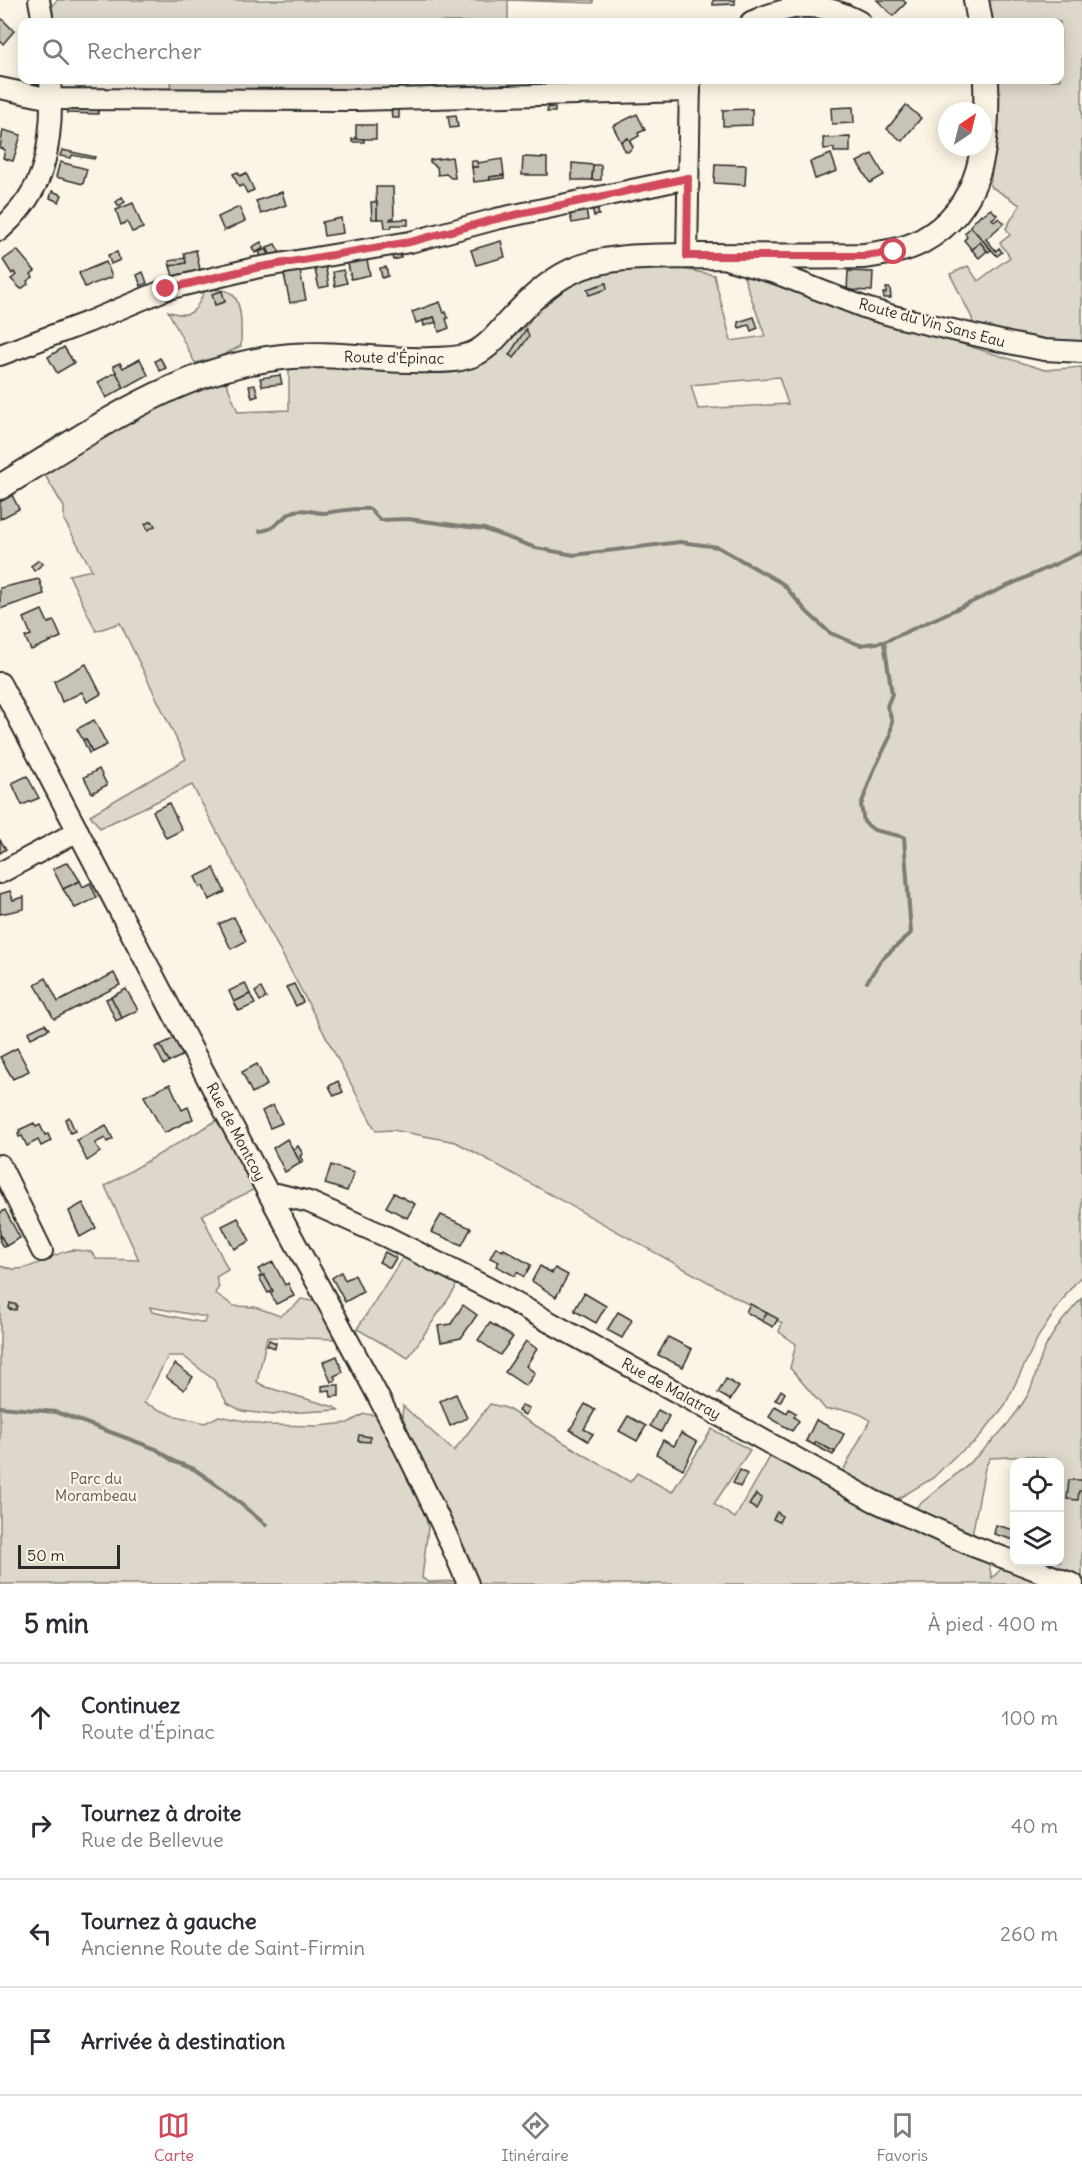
<!DOCTYPE html>
<html lang="fr">
<head>
<meta charset="utf-8">
<style>
	body { margin:0; font-family:Delius,sans-serif; background:#f2f2f3; color:#2b2b33 }
	.controls { position:absolute; right:18px; bottom:18px; display:grid; overflow:hidden; border-radius:12px; box-shadow:0 3px 15px #0003 }
	.controls button { width:54px; height:54px; display:grid; place-items:center; padding:0; border:0; border-bottom:2px solid #e1e1e2; background:#fff; color:#2b2b33; font:30px sans-serif }
	.compass { position:absolute; left:938px; top:102px; width:54px; height:54px; border-radius:50%; background:#fff; box-shadow:0 3px 15px #0003; rotate:35deg }
	.scale { position:absolute; left:18px; bottom:15px; width:102px; box-sizing:border-box; padding-left:6px; border:3px solid #2b2b2b; border-top:0; font-size:16px; line-height:21px; white-space:nowrap; color:#2b2b2b; -webkit-text-stroke:4px #fcf5e5; paint-order:stroke }
	.stop { position:absolute; width:18px; height:18px; margin:-14px; border:4px solid #d1495b; border-radius:50%; background:#fff }
	.stop.end { background:#d1495b; border-color:#fff; box-shadow:0 2px 6px #0008 }
	.list { margin:0; padding:0; list-style:none }
	h2 { display:flex; justify-content:space-between; align-items:center; height:78px; margin:0; padding:0 24px; font-size:26px }
	h2 small { font-size:20px; font-weight:400; color:#7c7c81 }
	.list li { display:grid; grid-template-columns:39px 1fr auto; gap:18px; align-items:center; box-sizing:border-box; height:108px; padding:0 24px; border-top:2px solid #e1e1e2 }
	.list b { display:block; font-size:22px; white-space:nowrap }
	.list p { margin:0; font-size:20px; white-space:nowrap; color:#7c7c81 }
	.list em { font-size:20px; font-style:normal; color:#7c7c81 }
	.icon { flex:none; width:33px; height:33px; fill:none; stroke:currentColor; stroke-width:2; stroke-linecap:round; stroke-linejoin:round }
	.map { position:relative; flex:none; width:1082px; height:1584px; overflow:hidden }
	.search { position:absolute; background:#fff; box-shadow:0 3px 15px #0003; left:18px; right:18px; top:18px; height:66px; display:flex; align-items:center; gap:15px; box-sizing:border-box; padding:0 21px; border-radius:12px; color:#7c7c81; font-size:22px }
	.sheet { height:510px; background:#fff }
	nav { display:flex; justify-content:space-around; align-items:center; box-sizing:border-box; height:84px; border-top:2px solid #e1e1e2; background:#fff; font-size:16px; color:#7c7c81 }
	nav a { display:grid; justify-items:center; gap:3px }
	nav .on { color:#d1495b }
	.map>svg:first-child { display:block }
</style>
</head>
<body>
<div class="map">
<svg width="1082" height="1584" viewBox="0 0 1082 1584">
	<rect width="100%" height="100%" fill="#fcf5e5"/>
	<filter id="ink" filterUnits="userSpaceOnUse"><feTurbulence type="fractalNoise" baseFrequency=".0167" numOctaves="2"/><feDisplacementMap in="SourceGraphic" scale="12" xChannelSelector="R" yChannelSelector="G"/><feConvolveMatrix kernelMatrix="1 2 1 2 8 2 1 2 1" color-interpolation-filters="sRGB"/></filter>
	<g filter="url(#ink)">
		<g fill="#ded8ca" stroke="#84827a" stroke-width="1.5" fill-rule="evenodd">
			<path d="M57,0H593V3L508,0V22H54L52,7Z"/>
			<path d="M988,0H1082V342L1053,340L973,326L972,318L950,274L968,266L978,281L1010,257L1000,243L1010,235L1006,228L1020,205L990,186L996,138L994,80H1060V22H987Z"/>
			<path d="M170,80H509V87L171,92Z"/>
			<path d="M644,267L678,268L714,275L731,341L765,336L742,272L857,311L1045,370L1082,367V1275L1068,1292L1038,1337L1005,1405L976,1441L954,1457L933,1478L896,1500L842,1473L870,1420C855,1410 844,1408 826,1410L790,1368L796,1344L779,1332L782,1323L456,1142L393,1130L376,1131L192,785L100,828L90,815L186,759L120,623L96,631L69,575L92,570L64,520V507L43,472L145,414L224,377L238,412L289,410V367L487,359L528,324L538,307L561,286L597,271ZM779,377L788,404L698,409L691,385Z"/>
			<path d="M205,289C212,290 223,289 229,292C244,299 241,333 241,346L219,357L195,363L168,311C192,320 196,311 205,289Z"/>
			<path d="M219,1119L257,1188L202,1215L228,1270L216,1277L219,1287L215,1293L234,1306L255,1307L280,1316L296,1305L301,1299L317,1302L336,1339L267,1337L257,1382L266,1387L334,1407L338,1410L283,1413L273,1415L242,1411L227,1403L214,1380L183,1356H168L144,1403L172,1415L205,1423L219,1416L265,1425L318,1426L348,1423L364,1414L376,1415L424,1510L428,1527L422,1578L429,1582L460,1581L461,1584H0V1266C29,1277 46,1254 72,1250C78,1250 85,1251 91,1252L97,1259L139,1260L105,1186ZM150,1307L206,1317L204,1323L152,1312Z"/>
			<path d="M403,1257L456,1282L455,1289L408,1358L357,1329Z"/>
			<path d="M1082,1298V1576L1042,1562H1060V1462H1041L1049,1459L1029,1456L990,1458L985,1468L972,1535L937,1520L915,1508C955,1475 999,1443 1026,1398C1035,1384 1037,1365 1044,1350C1053,1330 1068,1314 1082,1298Z"/>
			<path d="M490,1404L506,1408L630,1482L637,1473L672,1492L712,1429L750,1450L714,1504L735,1518L770,1457L885,1516L988,1561L992,1578L1003,1567L1052,1584H478L402,1416L403,1406L454,1451Z"/>
		</g>
		<g fill="none" stroke-linecap="round" stroke-linejoin="round">
			<g stroke="#7d7b74" stroke-width="4">
				<path d="M260,531C275,531 281,516 295,511C304,508 314,513 323,513C339,512 354,507 370,509L380,520L408,519L484,529L536,548L574,555L680,542L718,547L783,584L807,612L830,633L860,645L884,642L1082,552"/>
				<path d="M867,982L881,960L911,933L904,837L874,830L864,822L861,805L874,770L890,737L892,720L887,706L892,694L884,642"/>
				<path d="M0,1407L56,1412L156,1449L175,1462L194,1469L223,1489L266,1525"/>
			</g>
		</g>
		<g fill="#c8c3b7" stroke="#2b2b2b" stroke-width="1.5">
			<path d="M713,0H735V4L713,5Z"/>
			<path d="M877,0H903L906,3L893,16Z"/>
			<path d="M0,17L14,31L3,44L0,41Z"/>
			<path d="M71,80H89L90,81L72,84Z"/>
			<path d="M68,103L99,105L98,114L67,113Z"/>
			<path d="M906,105L921,118L902,141L887,129Z"/>
			<path d="M548,107L555,108V112H547Z"/>
			<path d="M853,107L854,123L832,124L831,108Z"/>
			<path d="M391,108H399V118H392Z"/>
			<path d="M752,109V125L723,126V110Z"/>
			<path d="M637,114L645,130L638,133L639,136L630,141L628,138L621,142L613,126Z"/>
			<path d="M456,115L458,127L450,128L448,116Z"/>
			<rect x="356" y="125" width="20" height="14"/>
			<path d="M3,130L21,135L13,161L3,158L5,150L0,148Z"/>
			<path d="M850,137V152H834V148L824,149L823,138Z"/>
			<path d="M628,138L633,147L628,152L625,151L621,142Z"/>
			<rect x="352" y="139" width="12" height="3"/>
			<path d="M62,150L95,157L94,159L72,155L71,158L60,156Z"/>
			<path d="M831,154L837,171L815,179L810,162Z"/>
			<path d="M872,154L884,175L870,183L857,162Z"/>
			<path d="M452,157L455,178H451L446,174L438,175L437,167L430,162V160Z"/>
			<path d="M523,157L547,158V175H522Z"/>
			<path d="M502,159L504,175L490,177V180L474,182L472,167H478L477,163Z"/>
			<path d="M471,161H477L478,167H472Z"/>
			<path d="M60,162L87,169L83,184L56,177Z"/>
			<path d="M572,163L593,165L592,180H572Z"/>
			<path d="M715,164L746,165L745,185L714,183Z"/>
			<path d="M593,165H601V180H592Z"/>
			<path d="M238,172L240,176L246,173L254,190L247,193L243,185L239,187L233,174Z"/>
			<path d="M504,175V178L490,180V177Z"/>
			<path d="M376,187H393L394,218H391L390,220L408,219V225H392L391,228H385L384,219H377Z"/>
			<path d="M52,191L62,195L59,202L50,198Z"/>
			<path d="M282,192L286,205L261,214L256,201Z"/>
			<path d="M122,197L125,202L119,206L116,202Z"/>
			<path d="M584,201L588,220L572,223L568,205Z"/>
			<path d="M371,202H377V219H372Z"/>
			<path d="M133,203L143,228L132,232L127,222L121,225L116,210Z"/>
			<path d="M239,207L245,221L224,231L218,217Z"/>
			<path d="M597,207L599,215L594,216L592,208Z"/>
			<path d="M991,209L997,215L992,219L995,221L999,218L1004,223L986,239L996,251L999,248L1002,252L997,256L970,226L981,214L982,215Z"/>
			<path d="M341,218L343,233L324,236L322,222Z"/>
			<path d="M971,227L991,250L988,252L980,242L972,250L964,240L967,237L965,233Z"/>
			<path d="M501,241L505,257L476,265L471,250Z"/>
			<path d="M261,242L264,248L255,253L252,247Z"/>
			<path d="M980,242L987,251L979,258L972,250Z"/>
			<path d="M275,244L280,253L271,257L267,247Z"/>
			<path d="M266,249L269,254L262,258L259,252Z"/>
			<path d="M17,250L35,271L31,274L33,277L27,281L28,284L21,289L11,279L16,275L14,272L12,274L3,260Z"/>
			<path d="M196,250L200,270L173,276L170,266L186,263L184,253Z"/>
			<path d="M117,252L120,260L111,264L108,255Z"/>
			<path d="M400,253L401,258L393,260L392,255Z"/>
			<path d="M366,255L370,275L351,279L347,258Z"/>
			<path d="M185,258L186,263L170,266L169,261Z"/>
			<path d="M106,262L112,277L85,287L79,273Z"/>
			<path d="M325,263L329,286L319,288L314,265Z"/>
			<path d="M386,267L388,276L382,278L380,268Z"/>
			<path d="M343,270L347,283L335,286L333,272Z"/>
			<path d="M300,271L306,300L290,303L284,274Z"/>
			<path d="M848,271L873,272L872,291L847,290Z"/>
			<path d="M143,272L147,283L141,286L137,275Z"/>
			<path d="M606,283L607,289L589,295L587,289Z"/>
			<path d="M886,288H890L891,298H884L883,293H886Z"/>
			<path d="M222,291L225,302L215,305L212,294Z"/>
			<path d="M440,302L444,313L446,312L448,318L446,319L449,328L439,332L434,317L416,323L412,312Z"/>
			<path d="M434,317L436,322L424,326L423,321Z"/>
			<path d="M754,317L758,328L751,331L749,325L739,328L738,322Z"/>
			<path d="M526,329L529,336L514,358L509,355Z"/>
			<path d="M64,347L74,363L57,373L48,357Z"/>
			<path d="M160,358L166,368L160,371L155,361Z"/>
			<path d="M140,359L148,375L124,388L113,366L120,363L123,368Z"/>
			<path d="M116,372L124,388L106,398L98,382Z"/>
			<path d="M280,375L282,384L262,386L260,378Z"/>
			<path d="M255,385L258,396L252,398L249,386Z"/>
			<path d="M12,495L19,509L0,519V502Z"/>
			<path d="M152,521L155,526L148,530L145,524Z"/>
			<path d="M39,560L43,564L34,571L31,566Z"/>
			<path d="M39,579L44,594L0,609V588Z"/>
			<path d="M42,610L48,623L54,621L61,637L31,650L25,637L31,635L24,618Z"/>
			<path d="M86,664L101,694L87,702L82,692L62,702L54,681Z"/>
			<path d="M94,720L107,745L92,752L86,739L83,740L77,729Z"/>
			<path d="M86,739L92,752L89,753L83,740Z"/>
			<path d="M99,769L107,785L92,793L84,777Z"/>
			<path d="M27,776L39,798L22,805L12,783Z"/>
			<path d="M169,803L182,830L166,838L153,811Z"/>
			<path d="M0,840L6,849L0,853Z"/>
			<path d="M68,862L80,881L63,889L53,869Z"/>
			<path d="M214,868L225,892L209,900L203,886L200,887L195,877Z"/>
			<path d="M80,881L83,887L90,883L97,898L75,908L63,889Z"/>
			<path d="M10,891L13,900L24,897V909L0,914V894Z"/>
			<path d="M234,917L246,941L231,949L219,924Z"/>
			<path d="M114,973L120,985L54,1019L35,984L46,978L58,1002Z"/>
			<path d="M245,983L250,994L234,1002L229,991Z"/>
			<path d="M294,984L303,1002L296,1006L286,987Z"/>
			<path d="M261,988L266,998L260,1001L255,992Z"/>
			<path d="M126,989L138,1010L122,1018L111,997Z"/>
			<path d="M250,994L255,1004L239,1011L234,1002Z"/>
			<path d="M111,997L122,1018L116,1021L106,999Z"/>
			<path d="M45,1024L49,1029L31,1038L28,1032Z"/>
			<path d="M177,1037L186,1054L169,1062L160,1045Z"/>
			<path d="M160,1045L169,1062L164,1065L155,1047Z"/>
			<path d="M17,1048L29,1071L13,1079L0,1057Z"/>
			<path d="M257,1064L267,1085L252,1093L242,1072Z"/>
			<path d="M338,1081L343,1092L334,1096L329,1086Z"/>
			<path d="M170,1084L182,1110L188,1107L193,1119L164,1133L144,1096Z"/>
			<path d="M273,1105L282,1123L270,1128L262,1111Z"/>
			<path d="M69,1117L75,1131L70,1133L65,1119Z"/>
			<path d="M34,1123L36,1127L40,1125L45,1135L48,1134L51,1141L41,1146L38,1140L27,1146L22,1136L19,1137L18,1134L20,1133L19,1130Z"/>
			<path d="M106,1125L113,1139L107,1142L105,1138L95,1143L100,1152L87,1161L77,1140Z"/>
			<path d="M287,1139L301,1163L285,1172L273,1148Z"/>
			<path d="M298,1146L303,1154L300,1156L303,1161L301,1163L293,1149Z"/>
			<path d="M331,1165L354,1173L347,1191L325,1184Z"/>
			<path d="M394,1193L415,1204L407,1218L386,1207Z"/>
			<path d="M83,1203L96,1228L80,1237L69,1211Z"/>
			<path d="M5,1210L20,1238L6,1246L0,1234V1213Z"/>
			<path d="M441,1215L471,1228L462,1245L431,1232Z"/>
			<path d="M238,1218L250,1241L234,1249L222,1226Z"/>
			<path d="M0,1234L6,1246L3,1247L0,1242Z"/>
			<path d="M496,1247L503,1251L504,1249L531,1265L524,1277L517,1272L515,1276L496,1266L499,1262L490,1258Z"/>
			<path d="M385,1252L396,1258L390,1268L379,1262Z"/>
			<path d="M273,1262L285,1285L288,1283L294,1296L276,1304L270,1292L273,1291L264,1275L262,1276L258,1269Z"/>
			<path d="M540,1266L552,1273L555,1268L568,1275L556,1297L532,1281Z"/>
			<path d="M341,1272L345,1280L355,1275L363,1292L345,1302L332,1278Z"/>
			<path d="M264,1275L273,1291L268,1293L259,1277Z"/>
			<path d="M584,1293L606,1306L596,1323L575,1311V1309Z"/>
			<path d="M10,1303L17,1305L16,1310L9,1309Z"/>
			<path d="M750,1304L767,1313L762,1321L746,1312Z"/>
			<path d="M463,1305L477,1315L461,1338L441,1342L438,1326L451,1324Z"/>
			<path d="M618,1312L632,1320L622,1338L607,1330Z"/>
			<path d="M767,1313L778,1319L773,1327L762,1321Z"/>
			<path d="M490,1323L513,1337L500,1355L478,1340Z"/>
			<path d="M668,1337L692,1349L683,1367L658,1355Z"/>
			<path d="M269,1340L276,1343L275,1348L267,1345Z"/>
			<path d="M526,1341L537,1349L526,1366L535,1373L526,1386L505,1372Z"/>
			<path d="M337,1356L343,1372L334,1376L336,1380L331,1382L323,1362Z"/>
			<path d="M175,1364L193,1377L184,1390L166,1377Z"/>
			<path d="M726,1379L739,1387L730,1400L718,1393Z"/>
			<path d="M329,1385H339V1396L331,1397L330,1390L322,1391V1386Z"/>
			<path d="M781,1390L785,1393L780,1402L775,1400Z"/>
			<path d="M456,1394L467,1418L450,1426L440,1401Z"/>
			<path d="M585,1404L595,1410L584,1429L593,1434L588,1441L570,1430Z"/>
			<path d="M522,1405L529,1408L525,1415L518,1411Z"/>
			<path d="M775,1406L787,1413L789,1409L796,1413L794,1417L799,1421L792,1431L769,1417Z"/>
			<path d="M658,1410L669,1416L661,1432L650,1426Z"/>
			<path d="M628,1416L646,1426L637,1441L619,1431Z"/>
			<path d="M816,1420L844,1434L835,1452L816,1442L814,1445L806,1441Z"/>
			<path d="M681,1433L697,1442L683,1469L656,1454L663,1440L674,1446Z"/>
			<path d="M359,1435L370,1437V1442L358,1441Z"/>
			<path d="M816,1442L835,1452L833,1455L814,1445Z"/>
			<path d="M740,1470L747,1474L740,1487L733,1483Z"/>
			<path d="M1069,1480H1082V1491H1079L1078,1500L1067,1499Z"/>
			<path d="M756,1494L762,1498L756,1509L749,1505Z"/>
			<path d="M777,1512L782,1516L779,1522L773,1519Z"/>
			<path d="M996,1525L1014,1530V1540L994,1534Z"/>
		</g>
		<g fill="none" stroke-linecap="round" stroke-linejoin="round">
			<defs>
				<g id="minor">
					<path d="M39,0L43,22"/>
					<path d="M751,22C790,4 822,0 860,22"/>
					<path d="M0,88L51,99L356,100L690,91"/>
					<path d="M0,230C13,218 25,205 33,190C50,162 53,112 50,80"/>
					<path d="M687,256L690,80"/>
					<path d="M729,260L778,274L866,308L897,317L1009,343L1044,350L1082,352"/>
					<path d="M0,355L88,322L167,289L255,268L410,242L496,219L688,178"/>
					<path d="M0,683C91,855 179,1027 271,1198C339,1325 412,1451 468,1584"/>
					<path d="M0,873L78,831"/>
					<path d="M0,1165L42,1251"/>
					<path d="M270,1196L277,1194L309,1202L385,1236L488,1288L874,1501L973,1546L1073,1584"/>
				</g>
				<g id="major">
					<path d="M976,0L980,22"/>
					<path d="M0,487C88,434 177,368 282,357C331,351 381,362 431,360C443,360 456,360 468,356C486,351 498,334 510,321C528,302 548,282 572,271C609,254 656,257 696,256C752,256 808,257 864,256C884,253 904,251 922,241C984,207 988,142 986,80"/>
				</g>
			</defs>
			<use href="#minor" stroke="#2b2b2b" stroke-width="24"/>
			<use href="#major" stroke="#2b2b2b" stroke-width="28"/>
			<use href="#minor" stroke="#fcf5e5" stroke-width="20"/>
			<use href="#major" stroke="#fcf5e5" stroke-width="24"/>
		</g>
	</g>
	<g fill="none" stroke-linecap="round" stroke-linejoin="round" filter="url(#ink)">
		<path stroke="#d1495b" stroke-width="8" d="M166,289L255,268L410,242L496,219L688,178L687,256H864L894,252"/>
	</g>
	<g text-anchor="middle" stroke-width="4.5" stroke-linejoin="round" paint-order="stroke">
		<g font-size="15" fill="#2b2b2b" stroke="#fcf5e5">
			<text transform="translate(932 323) rotate(15)" y="5">Route du Vin Sans Eau</text>
			<text transform="translate(394 358) rotate(1)" y="5">Route d'Épinac</text>
			<text transform="translate(236 1132) rotate(62)" y="5">Rue de Montcoy</text>
			<text transform="translate(671 1389) rotate(29)" y="5">Rue de Malatray</text>
		</g>
		<g font-size="15" fill="#585653" stroke="#fcf5e5">
			<text x="96" y="1484">Parc du<tspan x="96" dy="17">Morambeau</tspan></text>
		</g>
	</g>
</svg>
<div class="controls">
<button><svg class="icon" aria-label="locate" viewBox="0 0 24 24"><circle cx="12" cy="12" r="6"/><path d="M12 2v4M12 18v4M2 12h4M18 12h4"/></svg></button>
<button><svg class="icon" aria-label="layers" viewBox="0 0 24 24"><path d="M12 4l9 5-9 5-9-5zM3 14l9 5 9-5"/></svg></button>
</div>
<svg class="compass" viewBox="-18 -18 36 36"><path d="M0-13l5 13h-10z" fill="#e53935"/><path d="M0 13l5-13h-10z" fill="#7c7c81"/></svg>
<div class="scale">50 m</div>
<div class="stop" style="left:894px;top:252px"></div>
<div class="stop end" style="left:166px;top:289px"></div>
<div class="search"><svg class="icon" aria-label="search" viewBox="0 0 24 24"><circle cx="10" cy="10" r="6"/><path d="M15 15l6 6"/></svg>Rechercher</div>
</div>
<section class="sheet">
<h2>5 min<small>À pied · 400 m</small></h2>
<ul class="list">
<li><svg class="icon" aria-label="ahead" viewBox="0 0 24 24"><path d="M12 20V5M6 11l6-6 6 6"/></svg><div><b>Continuez</b><p>Route d'Épinac</p></div><em>100 m</em></li>
<li><svg class="icon" aria-label="right" viewBox="0 0 24 24"><path d="M7 20v-9h11M14 6l5 5-5 5"/></svg><div><b>Tournez à droite</b><p>Rue de Bellevue</p></div><em>40 m</em></li>
<li><svg class="icon" aria-label="left" viewBox="0 0 24 24"><path d="M17 20v-9H6M10 6l-5 5 5 5"/></svg><div><b>Tournez à gauche</b><p>Ancienne Route de Saint-Firmin</p></div><em>260 m</em></li>
<li><svg class="icon" aria-label="arrive" viewBox="0 0 24 24"><path d="M6 21V4h12l-3 4 3 4H6"/></svg><div><b>Arrivée à destination</b></div></li>
</ul>
</section>
<nav>
<a class="on"><svg class="icon" aria-label="map" viewBox="0 0 24 24"><path d="M3 6l6-2 6 2 6-2v14l-6 2-6-2-6 2zM9 4v14M15 6v14"/></svg>Carte</a>
<a><svg class="icon" aria-label="directions" viewBox="0 0 24 24"><path d="M12 3l9 9-9 9-9-9zM9 14v-3h6M13 9l2 2-2 2"/></svg>Itinéraire</a>
<a><svg class="icon" aria-label="saved" viewBox="0 0 24 24"><path d="M7 4h10v16l-5-4-5 4z"/></svg>Favoris</a>
</nav>
</body>
</html>
